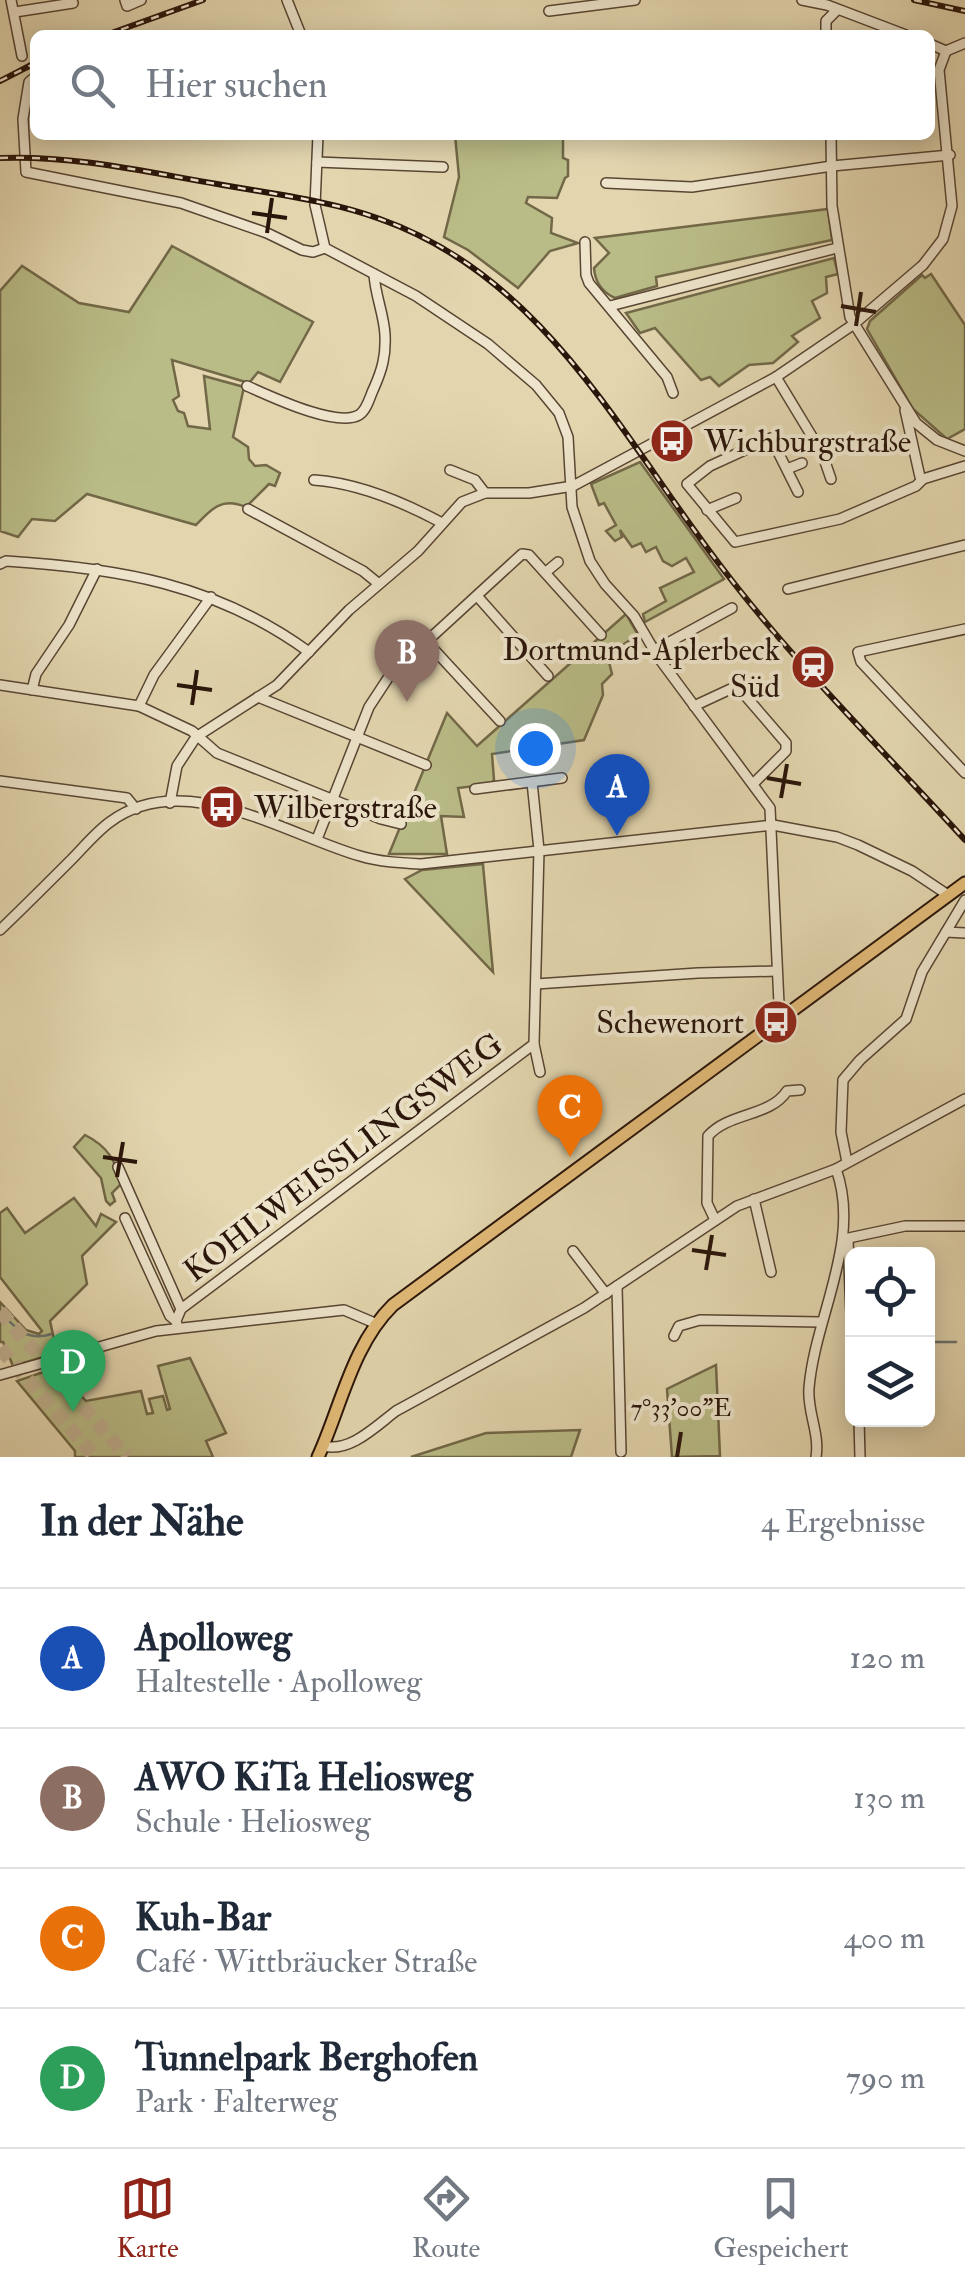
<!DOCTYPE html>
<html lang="de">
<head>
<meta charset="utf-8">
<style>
	body { margin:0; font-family:"IM FELL Double Pica",serif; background:#f2f2f3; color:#1f2937 }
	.controls { position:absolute; right:30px; bottom:30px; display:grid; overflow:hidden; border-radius:15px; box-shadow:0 5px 25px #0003 }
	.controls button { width:90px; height:90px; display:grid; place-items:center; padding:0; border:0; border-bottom:2px solid #e0e1e3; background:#fff; color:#1f2937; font:50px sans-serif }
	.you { position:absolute; left:535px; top:748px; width:35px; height:35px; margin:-25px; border:8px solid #fff; border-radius:50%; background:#1a73e8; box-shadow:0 0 0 15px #1a73e833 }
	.badge { display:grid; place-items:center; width:65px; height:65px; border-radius:50%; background:#8f2418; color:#fff; font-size:32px; font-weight:700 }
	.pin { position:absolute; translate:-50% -82px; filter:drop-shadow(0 2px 5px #0008) }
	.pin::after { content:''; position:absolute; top:52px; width:35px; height:30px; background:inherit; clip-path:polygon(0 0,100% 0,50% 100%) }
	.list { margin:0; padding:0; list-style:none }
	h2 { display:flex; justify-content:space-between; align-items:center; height:130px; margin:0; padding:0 40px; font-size:42px }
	h2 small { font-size:32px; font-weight:400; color:#747a83 }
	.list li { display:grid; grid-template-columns:65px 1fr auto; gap:30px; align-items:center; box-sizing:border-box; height:140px; padding:0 40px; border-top:2px solid #e0e1e3 }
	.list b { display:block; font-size:38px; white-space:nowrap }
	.list p { margin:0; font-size:32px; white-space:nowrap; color:#747a83 }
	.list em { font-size:32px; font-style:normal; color:#747a83 }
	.icon { flex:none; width:55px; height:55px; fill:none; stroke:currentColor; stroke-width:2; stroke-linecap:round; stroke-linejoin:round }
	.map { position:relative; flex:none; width:965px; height:1457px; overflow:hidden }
	.search { position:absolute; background:#fff; box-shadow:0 5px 25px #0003; left:30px; right:30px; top:30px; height:110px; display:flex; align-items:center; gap:25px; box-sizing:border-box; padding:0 35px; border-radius:15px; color:#747a83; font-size:38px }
	.sheet { height:690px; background:#fff }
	nav { display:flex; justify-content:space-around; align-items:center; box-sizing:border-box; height:140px; border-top:2px solid #e0e1e3; background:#fff; font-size:28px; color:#747a83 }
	nav a { display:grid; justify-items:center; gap:5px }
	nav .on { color:#8f2418 }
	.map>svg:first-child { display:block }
</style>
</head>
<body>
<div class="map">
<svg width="965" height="1457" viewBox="0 0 965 1457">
	<rect width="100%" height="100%" fill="#e3d6af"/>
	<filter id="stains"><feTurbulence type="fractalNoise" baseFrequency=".002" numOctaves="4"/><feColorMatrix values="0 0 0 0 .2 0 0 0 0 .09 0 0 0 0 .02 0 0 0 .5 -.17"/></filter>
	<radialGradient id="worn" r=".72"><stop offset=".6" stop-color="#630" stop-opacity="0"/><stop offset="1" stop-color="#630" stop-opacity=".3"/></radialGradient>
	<g fill="#b9bc87" stroke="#726848" stroke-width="2.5">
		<path d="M455,135H563V158L568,160V176L565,178L557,198L528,197L526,203L552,218L551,233L578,243L550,251L518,288L468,250L444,237L459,177Z"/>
		<path d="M828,209L832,240L656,277L657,286L615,298C602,292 595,282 594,268L609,253L595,238Z"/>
		<path d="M172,246L313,322L280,382L258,372L249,383L172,360L179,396L173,400L178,411L184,413L188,426L210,429L204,376L244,387L233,437L248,447L249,459L255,466L266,465L280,473L275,486L269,484L246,507C222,497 212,508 196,525L87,494L55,521L32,519L18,537L0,531V291L22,266L79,303L129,312Z"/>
		<path d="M834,258L838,274L826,277L827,293L812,301L820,318L792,336L798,342L773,363L749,365L719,386L710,377L701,380L655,328L640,333L626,313Z"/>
		<path d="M931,274L965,325V429L947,439L913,409L867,329L870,321L922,275L925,278Z"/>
		<path d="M640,462L724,579L645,622L643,614L666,601L660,588L694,572L686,558L672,566L663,561L656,547L646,552L641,543L632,547L620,530L622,537L615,541L606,531L616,525L604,503L599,505L591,484Z"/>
		<path d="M626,614L638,635L618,648L609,662L612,674L602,684L603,695L584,740L492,754L494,780L491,784L458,788L464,817L441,816L447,854H389L447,713L477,746Z"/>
		<path d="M483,864V865L493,972L405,879L422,870Z"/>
		<path d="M85,1135C107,1146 116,1160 121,1184L112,1193L115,1201L110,1205L106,1201L101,1178L74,1147Z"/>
		<path d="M74,1198L96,1226L101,1214L116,1222L82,1256L87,1284L50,1321L57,1353L13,1366L3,1342H0V1302L26,1330L39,1334L42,1331L0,1277V1213L7,1208L25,1233Z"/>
		<path d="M190,1358L226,1433L206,1441L213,1457H75V1451L17,1381L61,1366L64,1378L86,1401L141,1391L147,1414L153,1413L149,1399L163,1396L167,1410L170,1409L158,1366Z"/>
		<path d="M716,1365L720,1456L672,1457L667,1389Z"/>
		<path d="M580,1430L571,1457H411L486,1433Z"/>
	</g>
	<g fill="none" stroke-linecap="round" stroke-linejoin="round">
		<g stroke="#6e7672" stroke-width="2.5">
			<path d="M0,1312C15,1328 28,1342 51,1334"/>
			<path d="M930,1348L934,1342H956"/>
		</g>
		<g stroke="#beaf8e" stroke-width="14" stroke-dasharray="14 7" stroke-linecap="butt">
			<path d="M0,1311L127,1457"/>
			<path d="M0,1348L95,1457"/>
		</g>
		<defs>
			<g id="minor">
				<path d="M11,0L22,56"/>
				<path d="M125,0L127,6L141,0"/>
				<path d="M287,0L301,35"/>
				<path d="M802,0L827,5L906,35"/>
				<path d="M549,11L635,0"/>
				<path d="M15,12L73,3"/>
				<path d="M826,35V21L836,11"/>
				<path d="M930,44L946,51"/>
				<path d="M946,51L965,43"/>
				<path d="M35,77L29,82L23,119L26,172L181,203L267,233L302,250L313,252L325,248"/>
				<path d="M318,135L315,205L325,248L416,296L488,344L536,385L559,413L568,437L572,507L590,561L605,584L634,616L658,657L770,808L779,1004L784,1016"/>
				<path d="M831,135L832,206L850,317L916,423L937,440L965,451"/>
				<path d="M317,162L443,167"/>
				<path d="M606,183L692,187L832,166L950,155"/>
				<path d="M585,242L586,275L589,283L667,377L673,393"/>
				<path d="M610,306L837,248"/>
				<path d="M776,377L822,453L831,479"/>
				<path d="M247,386C270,396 336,428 359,415C367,410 370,396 374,388C382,370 386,356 385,335C384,314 375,295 374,274"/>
				<path d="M905,410L920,477L923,479"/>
				<path d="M787,469L802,463"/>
				<path d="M450,470L475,480L485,493"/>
				<path d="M314,480C357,483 403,502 442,523"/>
				<path d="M798,492L771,438L710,466L687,484L735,542L840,519L916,486L923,479L965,466"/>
				<path d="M248,509L363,571L379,584"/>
				<path d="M707,510L736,498"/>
				<path d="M0,564L6,561C118,568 216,584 309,652"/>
				<path d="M546,572L558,562"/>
				<path d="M788,589L965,545"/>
				<path d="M478,597L548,676"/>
				<path d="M965,629L858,652L861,662L965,773"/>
				<path d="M427,642L500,721"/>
				<path d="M653,651L732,608"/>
				<path d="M0,685L139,706L192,731L217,753L381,819L401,824"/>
				<path d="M32,690L36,674L69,625L97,569"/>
				<path d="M258,697L426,765"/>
				<path d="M139,706L154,675L211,597"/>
				<path d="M694,706L737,686L786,743V751L754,783"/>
				<path d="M0,781L127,798L136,809"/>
				<path d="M532,782L539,850L534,1044L540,1072"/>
				<path d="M475,789L562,778"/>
				<path d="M170,803L177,766L196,737L277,685L349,610L418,551L462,502L485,493H529L573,486L776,377L854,324L923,265L943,239L952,206L939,70L946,51"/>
				<path d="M317,839L369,707L390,675L522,554L529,555L601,635"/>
				<path d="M0,930C24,907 48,883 71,860C84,847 96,832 110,822C184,767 287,835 360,856C380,862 401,863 421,864L773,825L837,837L858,845L912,871L948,895"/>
				<path d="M946,932L965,933"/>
				<path d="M536,984L698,973L777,971"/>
				<path d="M847,1162L841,1132L843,1080L860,1060L906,1019L922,972L965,900"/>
				<path d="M118,1167L181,1309L176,1321L178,1328"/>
				<path d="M754,1199L771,1272"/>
				<path d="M125,1218L170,1316L176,1321"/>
				<path d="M715,1220L707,1203L708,1136C729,1112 770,1117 787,1091L800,1090"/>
				<path d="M844,1239L905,1226H965"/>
				<path d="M848,1239L852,1339"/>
				<path d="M573,1251L606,1294"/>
				<path d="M617,1286L621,1452"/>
				<path d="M181,1309L534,1044"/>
				<path d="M674,1336L679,1326L700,1320L820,1322"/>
				<path d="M0,1375L156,1331L344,1310L377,1324"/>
				<path d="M859,1420L860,1457"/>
				<path d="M323,1446C350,1453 376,1426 396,1411L584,1308L737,1206L836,1169L965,1099"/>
				<path d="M816,1457C820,1433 807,1412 809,1388C815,1316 862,1241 836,1169"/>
			</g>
			<path id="major" d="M318,1457C341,1407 352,1345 393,1305L965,883"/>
		</defs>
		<use href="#minor" stroke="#584533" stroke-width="12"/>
		<use href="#major" stroke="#2a150a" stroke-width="15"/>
		<use href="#minor" stroke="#ede4cb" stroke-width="9"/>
		<use href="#major" stroke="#e2bb78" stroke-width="11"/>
		<defs>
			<g id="rail">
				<path d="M914,0L965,11"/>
				<path d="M106,35L203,0"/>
				<path d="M0,81L35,63"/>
				<path d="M0,158C73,155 146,172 217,184C272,194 328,200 380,219C545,277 622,438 723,569C796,665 884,751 965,840"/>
			</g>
		</defs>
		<use href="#rail" stroke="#2a150a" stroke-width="6"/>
		<use href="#rail" stroke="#ede4cb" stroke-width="2.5" stroke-dasharray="8" stroke-linecap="butt"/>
	</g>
	<path fill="none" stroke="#2a150a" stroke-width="4" d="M252,213L287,218M267,233L272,198M841,306L876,312M856,326L861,292M177,685L212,690M192,705L197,670M767,778L801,784M781,798L787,764M103,1157L137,1162M117,1177L123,1142M692,1250L726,1255M706,1270L712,1235M677,1457L681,1432"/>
	<defs>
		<symbol id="bus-disc" viewBox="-11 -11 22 22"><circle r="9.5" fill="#8f2418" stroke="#ede4cb"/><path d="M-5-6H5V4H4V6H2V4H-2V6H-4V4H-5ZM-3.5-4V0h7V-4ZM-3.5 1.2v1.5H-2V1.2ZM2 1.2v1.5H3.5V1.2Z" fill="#fff"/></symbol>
		<symbol id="station-disc" viewBox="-11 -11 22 22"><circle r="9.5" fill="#8f2418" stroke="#ede4cb"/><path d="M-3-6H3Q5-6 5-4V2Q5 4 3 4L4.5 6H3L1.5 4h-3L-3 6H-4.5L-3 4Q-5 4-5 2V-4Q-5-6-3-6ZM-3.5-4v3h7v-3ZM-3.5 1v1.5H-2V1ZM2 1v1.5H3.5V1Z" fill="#fff"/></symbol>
	</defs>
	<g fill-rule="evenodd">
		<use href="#bus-disc" x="647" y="416" width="50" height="50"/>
		<use href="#station-disc" x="788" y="642" width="50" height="50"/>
		<use href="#bus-disc" x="197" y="782" width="50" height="50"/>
		<use href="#bus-disc" x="751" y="997" width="50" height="50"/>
	</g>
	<g text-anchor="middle" stroke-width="8" stroke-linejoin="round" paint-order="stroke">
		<g font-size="32" fill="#2a150a" stroke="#ede4cb" text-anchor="start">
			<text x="704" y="452">Wichburgstraße</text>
			<text x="780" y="660" text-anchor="end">Dortmund-Aplerbeck<tspan x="780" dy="37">Süd</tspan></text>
			<text x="254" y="818">Wilbergstraße</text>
			<text x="744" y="1033" text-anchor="end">Schewenort</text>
		</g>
		<g font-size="32" fill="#2a150a" stroke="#ede4cb">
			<text transform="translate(343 1157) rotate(-37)" y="11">KOHLWEISSLINGSWEG</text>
		</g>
	</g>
	<g font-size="25" text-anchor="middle" fill="#2a150a" stroke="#ede4cb" stroke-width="8" stroke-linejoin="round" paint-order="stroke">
		<text x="681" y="1416">7°33'00"E</text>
	</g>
	<rect width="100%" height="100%" filter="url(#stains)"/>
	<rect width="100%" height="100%" fill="url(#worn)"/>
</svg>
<div class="controls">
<button><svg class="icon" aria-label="locate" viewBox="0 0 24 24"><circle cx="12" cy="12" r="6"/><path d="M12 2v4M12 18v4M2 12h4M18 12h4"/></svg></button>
<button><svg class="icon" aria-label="layers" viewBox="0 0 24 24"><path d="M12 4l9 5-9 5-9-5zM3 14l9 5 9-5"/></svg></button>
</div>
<div class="you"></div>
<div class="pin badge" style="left:617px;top:836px;background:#1a4fb4">A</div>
<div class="pin badge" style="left:407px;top:702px;background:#8d6e63">B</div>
<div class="pin badge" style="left:570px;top:1157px;background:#e8710a">C</div>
<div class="pin badge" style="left:73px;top:1412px;background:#2e9e5b">D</div>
<div class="search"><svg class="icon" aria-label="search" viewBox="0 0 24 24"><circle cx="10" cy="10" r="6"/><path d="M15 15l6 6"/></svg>Hier suchen</div>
</div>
<section class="sheet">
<h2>In der Nähe<small>4 Ergebnisse</small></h2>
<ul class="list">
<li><span class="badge" style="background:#1a4fb4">A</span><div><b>Apolloweg</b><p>Haltestelle · Apolloweg</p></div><em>120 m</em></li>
<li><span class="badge" style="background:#8d6e63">B</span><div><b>AWO KiTa Heliosweg</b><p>Schule · Heliosweg</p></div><em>130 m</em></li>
<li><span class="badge" style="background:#e8710a">C</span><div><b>Kuh-Bar</b><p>Café · Wittbräucker Straße</p></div><em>400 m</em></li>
<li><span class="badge" style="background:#2e9e5b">D</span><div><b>Tunnelpark Berghofen</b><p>Park · Falterweg</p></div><em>790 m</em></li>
</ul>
</section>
<nav>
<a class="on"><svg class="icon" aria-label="map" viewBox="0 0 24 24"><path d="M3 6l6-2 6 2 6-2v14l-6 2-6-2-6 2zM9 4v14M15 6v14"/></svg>Karte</a>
<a><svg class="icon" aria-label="directions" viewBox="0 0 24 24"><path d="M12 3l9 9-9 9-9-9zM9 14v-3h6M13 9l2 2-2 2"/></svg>Route</a>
<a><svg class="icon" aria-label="saved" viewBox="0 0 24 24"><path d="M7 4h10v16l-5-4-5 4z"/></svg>Gespeichert</a>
</nav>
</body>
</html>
